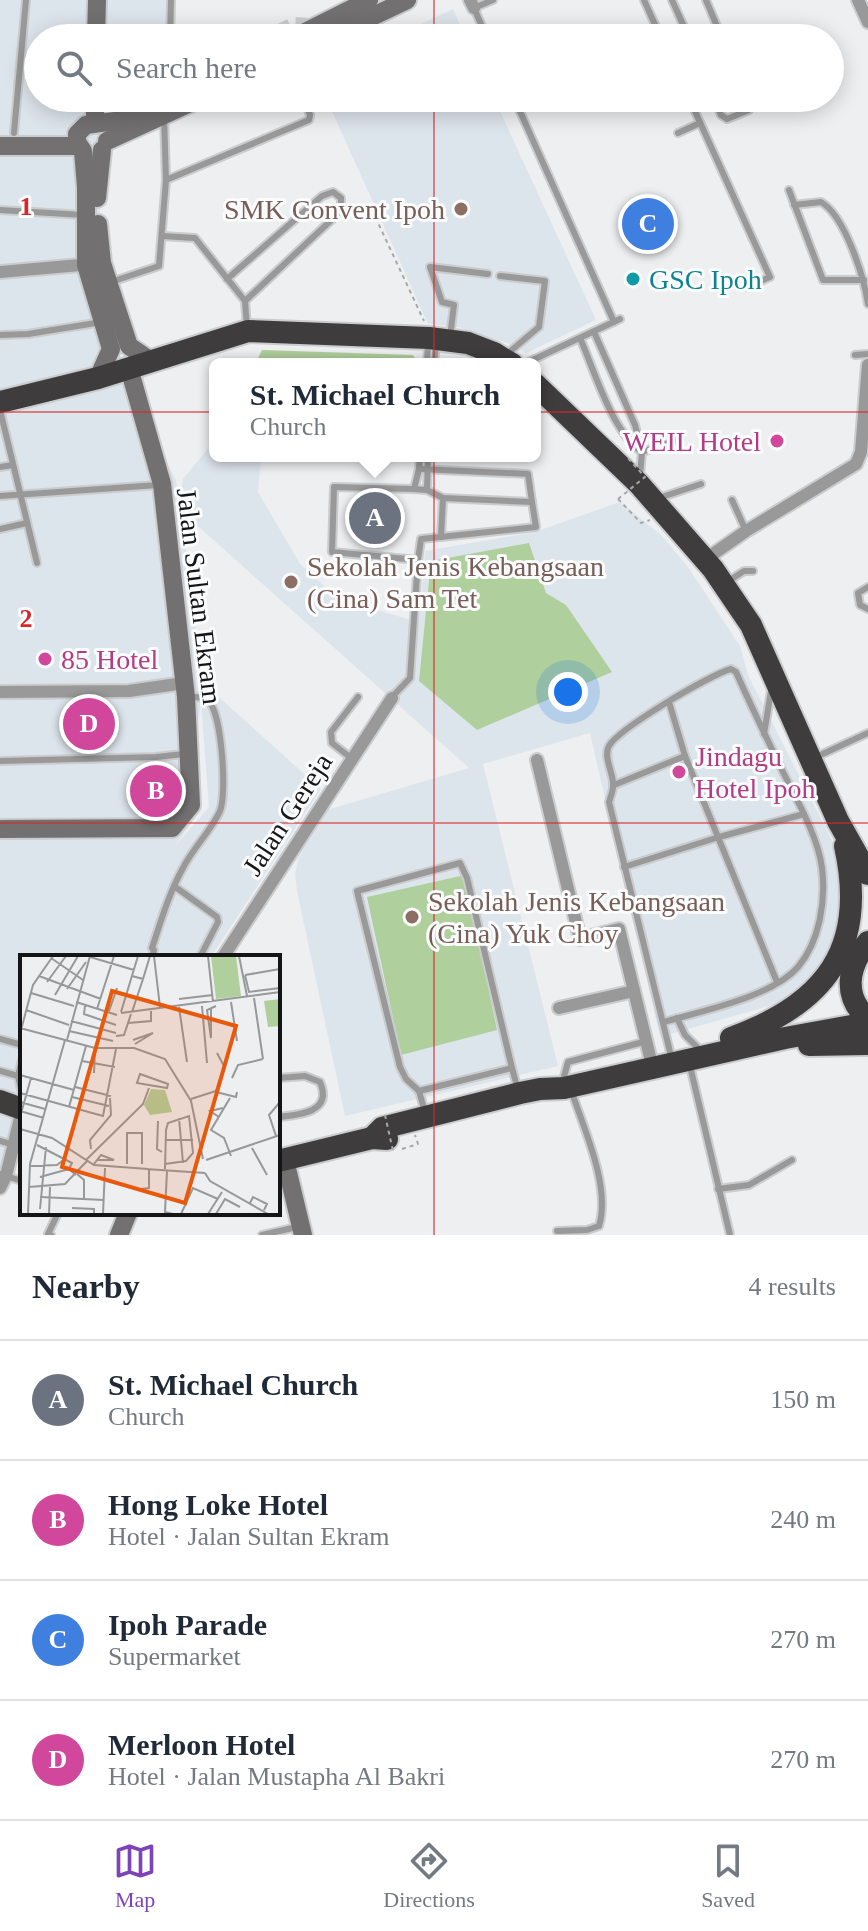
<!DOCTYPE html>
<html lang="en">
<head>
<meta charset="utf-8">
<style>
	body { margin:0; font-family:Georgia,serif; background:#f6f6f7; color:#1f2937 }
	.you { position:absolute; left:568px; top:692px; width:28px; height:28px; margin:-20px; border:6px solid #fff; border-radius:50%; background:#1a73e8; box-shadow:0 0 0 12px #1a73e833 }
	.badge { display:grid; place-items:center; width:52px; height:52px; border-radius:50%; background:#7d43b9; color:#fff; font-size:26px; font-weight:700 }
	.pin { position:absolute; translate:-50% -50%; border:4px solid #fff; box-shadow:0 2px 8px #0006 }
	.popup { position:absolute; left:209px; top:358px; width:332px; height:104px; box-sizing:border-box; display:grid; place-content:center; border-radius:12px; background:#fff; filter:drop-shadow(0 2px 6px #0005); font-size:26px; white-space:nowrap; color:#747a83 }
	.popup b { font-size:30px; color:#1f2937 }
	.popup::after { content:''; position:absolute; left:50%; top:100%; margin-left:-16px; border:16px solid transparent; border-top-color:#fff }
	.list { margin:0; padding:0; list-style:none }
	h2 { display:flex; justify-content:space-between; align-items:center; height:104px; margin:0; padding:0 32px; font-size:34px }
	h2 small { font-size:26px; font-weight:400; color:#747a83 }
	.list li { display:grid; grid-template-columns:52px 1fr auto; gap:24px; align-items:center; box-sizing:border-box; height:120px; padding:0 32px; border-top:2px solid #e0e1e3 }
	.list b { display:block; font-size:30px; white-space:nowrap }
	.list p { margin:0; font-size:26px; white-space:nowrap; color:#747a83 }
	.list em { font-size:26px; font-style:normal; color:#747a83 }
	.icon { flex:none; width:44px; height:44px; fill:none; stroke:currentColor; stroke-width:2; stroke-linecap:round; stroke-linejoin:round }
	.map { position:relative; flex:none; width:868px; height:1235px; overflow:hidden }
	.search { position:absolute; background:#fff; box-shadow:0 4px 20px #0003; left:24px; right:24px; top:24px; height:88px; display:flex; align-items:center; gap:20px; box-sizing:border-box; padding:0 28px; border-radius:44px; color:#747a83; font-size:30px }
	.sheet { height:584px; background:#fff }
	nav { display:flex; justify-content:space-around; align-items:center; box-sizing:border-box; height:112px; border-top:2px solid #e0e1e3; background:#fff; font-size:22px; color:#747a83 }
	nav a { display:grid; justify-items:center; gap:4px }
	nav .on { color:#7d43b9 }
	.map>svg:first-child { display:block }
</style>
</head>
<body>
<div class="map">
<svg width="868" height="1235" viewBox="0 0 868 1235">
	<rect width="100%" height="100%" fill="#edeff1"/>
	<g fill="#dde5ec" fill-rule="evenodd">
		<path d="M0,0H166L165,38H38V98H158L108,118L95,265L130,389L176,480L179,504L183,479L215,440V456H261L258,492L300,564L340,600L419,622L425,551L535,532L620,502L661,535L688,567L740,646L748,675L841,858L845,892L838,935L824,965L790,1000L660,1037L590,733L483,764L558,1066L345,1116L297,891L295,874L299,857L327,810L469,768L181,511L203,683L321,789L211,957H22V1108L15,1106L0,1171ZM201,703L209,807L174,847L201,810L197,732Z"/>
		<path d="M453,9L466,38H391Z"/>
		<path d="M326,98H494L596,320L526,353L510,344L459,327L428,324Z"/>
	</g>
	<g fill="#afcf9c">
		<path d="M262,350L413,355L418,364H255Z"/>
		<path d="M529,543L546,593L566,605L612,672L477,730L419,681L431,561Z"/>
		<path d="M465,875L497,1030L401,1055L367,897Z"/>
	</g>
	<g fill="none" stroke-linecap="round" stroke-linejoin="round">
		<path stroke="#cdced0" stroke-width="12" stroke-dasharray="12 6" stroke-linecap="butt" d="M263,38L293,23L316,24"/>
		<defs>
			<g id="lane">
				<path d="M644,0L661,38"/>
				<path d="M672,0L689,38"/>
				<path d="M706,0L722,38"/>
				<path d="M170,38L171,0"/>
				<path d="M487,38L474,8L493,0"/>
				<path d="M514,98L614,322"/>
				<path d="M689,98L770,277L747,287"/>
				<path d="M714,98L721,115L727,119L749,110L747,98"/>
				<path d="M14,133L26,0"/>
				<path d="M678,133L700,123"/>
				<path d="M166,180L309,120L310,115L304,98"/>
				<path d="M789,190L823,280H864"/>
				<path d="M794,205L821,202C845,216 864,277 868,304"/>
				<path d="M0,210L83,215"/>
				<path d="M162,236L195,238L245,301L247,328"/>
				<path d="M500,276L545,281L539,327L507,354"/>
				<path d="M227,279L322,196L333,192L341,198V211L245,301"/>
				<path d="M111,282L159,266L166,180L164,116"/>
				<path d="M594,332L635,425L642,452L640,475"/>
				<path d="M0,335L28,334L102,322"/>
				<path d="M450,337L454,305L442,302L430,267L488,274"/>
				<path d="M580,338C595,372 612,432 642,452"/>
				<path d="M855,355L868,354"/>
				<path d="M427,364L428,341"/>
				<path d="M434,364L436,344"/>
				<path d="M524,364L620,319"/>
				<path d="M0,410L37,563"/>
				<path d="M642,452L680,439"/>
				<path d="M0,467L13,465"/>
				<path d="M419,469L528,474L532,502"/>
				<path d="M334,487L414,489L427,490L443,498L532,502L536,527L421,539L418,560L332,552Z"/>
				<path d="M414,489L419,469L420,456"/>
				<path d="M427,490L428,456"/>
				<path d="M0,496L158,485"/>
				<path d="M659,498L701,484"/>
				<path d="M732,500L746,531"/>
				<path d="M0,529L27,523"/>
				<path d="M441,537L443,498"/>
				<path d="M727,582L744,571H753"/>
				<path d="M868,587L858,593L860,605L868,609"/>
				<path d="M392,697L410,678L418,560"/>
				<path d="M669,702L685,756L777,982"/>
				<path d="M764,734L771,691"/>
				<path d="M351,758L332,743L331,732L358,697"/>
				<path d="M814,758L868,733"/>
				<path d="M0,761L156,757L184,754"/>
				<path d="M614,785L685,756"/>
				<path d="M624,867L719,837L804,814"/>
				<path d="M174,886L217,917L218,922L200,957"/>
				<path d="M152,957L154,950L152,948C161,921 169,893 183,868C193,848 211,831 220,811C227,794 222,718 210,703C205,696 196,697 188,697"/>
				<path d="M677,1018L685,1035L699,1049"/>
				<path d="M664,1022C701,1011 772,997 798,967C820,941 826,900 822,868C818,837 797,800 783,772C767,739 751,706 736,672L731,669C711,674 618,729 609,746C603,756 613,773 613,783C614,789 611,796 609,802L671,1056"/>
				<path d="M0,1039L22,1045"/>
				<path d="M22,1060L18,1076L22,1093"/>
				<path d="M690,1066L730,1235"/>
				<path d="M0,1071L18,1076"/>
				<path d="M278,1078L305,1076L320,1082C333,1112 300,1115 278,1117"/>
				<path d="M562,1084L568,1062L647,1041"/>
				<path d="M419,1091L406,1079L400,1067L357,891L460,863L467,878L512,1068"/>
				<path d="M425,1112L419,1091L512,1068L518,1090"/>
				<path d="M0,1141L14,1145"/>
				<path d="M0,1174L22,1181"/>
				<path d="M718,1189L749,1185L792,1160"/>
				<path d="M557,1231L587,1230L599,1226C611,1187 584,1129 571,1090"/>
				<path d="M51,1235L48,1234L58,1213"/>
				<path d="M262,1235L297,1227"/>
			</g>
			<g id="street">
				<path d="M470,0L474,8"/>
				<path d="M858,0L868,22"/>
				<path d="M0,272L92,264"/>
				<path d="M706,559L746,531L856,464L861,452L868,365"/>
				<path d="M0,692L129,691L184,683"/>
				<path d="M537,760L580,939L619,929L651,1061"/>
				<path d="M223,957L392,698"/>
				<path d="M559,1008L634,991"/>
				<path d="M0,1188L6,1176L22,1110"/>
			</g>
			<g id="secondary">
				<path d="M96,38L97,0"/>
				<path d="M293,38L369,0"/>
				<path d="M327,38L407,0"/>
				<path d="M95,123V98"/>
				<path d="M107,141L201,98"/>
				<path d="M0,146H79"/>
				<path d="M97,198L102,150"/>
				<path d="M98,224L102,263L129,346L151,361"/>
				<path d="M98,378L111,349L86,265V187L83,151L77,142V134L86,125L115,121L174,98"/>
				<path d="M0,829L172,828L191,805L186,697L162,484L129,368"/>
				<path d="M285,1160L303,1235"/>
				<path d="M119,1235L128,1213"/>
			</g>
			<g id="highway">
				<path d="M535,384L639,484L713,569L751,625L838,821L868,874"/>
				<path d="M0,402L98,378L248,331L429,338L468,343L494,353L512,364"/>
				<path d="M868,942C848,966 842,996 868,1019"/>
				<path d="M731,1038C825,1004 868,949 845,846"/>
				<path d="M809,1045L868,1044"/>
				<path d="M0,1101L22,1109"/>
				<path d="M372,1138L382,1128L520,1093L540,1089L564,1088L785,1038L868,1023"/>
				<path d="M278,1161L372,1138L387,1139"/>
			</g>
		</defs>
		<use href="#lane" stroke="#caccce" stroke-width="10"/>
		<use href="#street" stroke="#caccce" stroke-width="16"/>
		<use href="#secondary" stroke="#caccce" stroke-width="22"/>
		<use href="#highway" stroke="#caccce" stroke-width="26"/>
		<g stroke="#a7a8aa" stroke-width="2" stroke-dasharray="4 4" stroke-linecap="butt">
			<path d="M372,210L424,321"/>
			<path d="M618,499L641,523L650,520"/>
			<path d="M402,1149L418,1144L415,1135"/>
		</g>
		<use href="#lane" stroke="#9a9999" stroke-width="6"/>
		<use href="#street" stroke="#9a9999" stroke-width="12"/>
		<use href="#secondary" stroke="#727070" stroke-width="18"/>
		<use href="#highway" stroke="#3e3c3c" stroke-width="22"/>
		<g stroke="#a7a8aa" stroke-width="2" stroke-dasharray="4 4" stroke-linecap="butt">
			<path d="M618,499L645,477L626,456"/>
			<path d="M385,1115L393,1151"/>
		</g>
	</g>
	<path fill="none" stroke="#d62828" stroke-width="2" stroke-opacity="0.55" d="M434,0V38M434,98V1235M0,412H868M0,823H868"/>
	<g fill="#8d6e63" stroke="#fafcfe" stroke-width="3">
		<circle cx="461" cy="209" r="8"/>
		<circle cx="291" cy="582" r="8"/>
		<circle cx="412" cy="917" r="8"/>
	</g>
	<circle fill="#0f9aa8" stroke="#fafcfe" stroke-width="3" cx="633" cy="279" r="8"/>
	<g fill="#d1479c" stroke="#fafcfe" stroke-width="3">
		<circle cx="777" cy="441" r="8"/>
		<circle cx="45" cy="659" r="8"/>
		<circle cx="679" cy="772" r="8"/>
	</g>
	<g text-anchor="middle" stroke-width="6" stroke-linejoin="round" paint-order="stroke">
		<g font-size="28" fill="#785e54" stroke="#fafcfe" text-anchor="start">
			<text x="445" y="219" text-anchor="end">SMK Convent Ipoh</text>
			<text x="307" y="576">Sekolah Jenis Kebangsaan<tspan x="307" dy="32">(Cina) Sam Tet</tspan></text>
			<text x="428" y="911">Sekolah Jenis Kebangsaan<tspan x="428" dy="32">(Cina) Yuk Choy</tspan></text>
		</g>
		<g font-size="28" fill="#0d838f" stroke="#fafcfe" text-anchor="start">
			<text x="649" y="289">GSC Ipoh</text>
		</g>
		<g font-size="28" fill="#b23c85" stroke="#fafcfe" text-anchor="start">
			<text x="761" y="451" text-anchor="end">WEIL Hotel</text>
			<text x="61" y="669">85 Hotel</text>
			<text x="695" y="766">Jindagu<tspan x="695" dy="32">Hotel Ipoh</tspan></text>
		</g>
		<g font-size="28" fill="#151516" stroke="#fafcfe">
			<text transform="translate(200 596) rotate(83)" y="10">Jalan Sultan Ekram</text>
			<text transform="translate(287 814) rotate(-57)" y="10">Jalan Gereja</text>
		</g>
	</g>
	<g transform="translate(20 955)">
		<rect width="260" height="260" fill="#edeff1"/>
		<path d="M191,1H216L221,41L196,44ZM260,44V71L248,72L244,46ZM131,134L145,135L152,157L130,160L124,150Z" fill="#afcf9c"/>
		<path fill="none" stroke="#979899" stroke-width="2" d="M134,1L140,52M188,1L193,47M219,1L227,41M70,2L114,15M31,3L63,25M225,20L229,37L260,33M225,20L260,14M19,21L81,44M112,21L123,24L112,57M123,24L130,1M27,27L46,1M47,34L66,7M11,38L54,51M35,40L58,1M234,43L243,104M159,44L193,40M56,47L97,60M211,47L217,86M65,51L64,59L96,70M182,51L187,108M159,52L167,107M77,54L94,1M191,54V83L187,55L196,51M6,55L49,70M89,56L97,33M101,57L118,1M101,58L260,37M51,66L96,78M108,68L131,66V56M0,73L75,93H114L145,104L171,146L183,204M1,75L13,30L33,1M49,76L93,86M96,81L104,80L111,59M47,85L70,1M113,85L133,78L115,89M62,106L95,112M74,118L75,94M120,119L148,129L147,133L117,128ZM0,120L54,135M212,123L218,110L243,104M55,132L91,141M196,137L216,142L217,137M0,138L83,161L96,94M52,142L89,151M210,143L191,175L204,183L211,201M171,144L196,136L204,111L197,98M0,147L25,154M49,152L66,91M0,156L24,163M0,162L11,123M199,162L190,156L203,153M159,163L163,208M138,166L137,194L142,197M0,174L32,183L74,210L128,214M256,181L249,160L260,147M146,185H173M17,190L52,208L49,214L56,220M232,193L247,220M71,194L70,185L91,160L90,143M66,205L123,149L129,133M186,205L260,180M74,209L81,200L94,205H77M107,209V178H122V209M10,211L37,210L46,203M126,214L185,218M145,214L146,175L148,168L169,161L173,198L166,206L145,209M147,216L145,257L153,259M185,218L190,226L248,259M57,219L64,225V244M20,222L49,214M9,232L45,229L67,206M121,234L129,233V215M20,242L84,245M230,248L233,242L247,249L244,255M52,253L74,254V259M20,254L26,192M8,259L10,209L45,85M29,259L30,232M83,259L85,213M161,259L173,233L198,244M188,259L202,237M196,259L205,244L220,252"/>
		<path fill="#e8590c" fill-opacity="0.15" stroke="#e8590c" stroke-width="4" d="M92,36L216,71L165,248L42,212Z"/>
		<rect width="260" height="260" fill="none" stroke="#151516" stroke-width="4"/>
	</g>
	<g font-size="26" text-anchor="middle" font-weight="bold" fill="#d62828" stroke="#fafcfe" stroke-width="6" stroke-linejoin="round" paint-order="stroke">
		<text x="26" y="215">1</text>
		<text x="26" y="627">2</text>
	</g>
</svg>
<div class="you"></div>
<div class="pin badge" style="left:375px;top:518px;background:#6b7280">A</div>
<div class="popup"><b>St. Michael Church</b>Church</div>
<div class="pin badge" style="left:156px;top:791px;background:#d1479c">B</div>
<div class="pin badge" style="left:648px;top:224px;background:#3f7fe0">C</div>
<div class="pin badge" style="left:89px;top:724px;background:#d1479c">D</div>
<div class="search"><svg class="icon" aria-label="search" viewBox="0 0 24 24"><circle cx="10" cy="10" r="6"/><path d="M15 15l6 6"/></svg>Search here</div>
</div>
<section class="sheet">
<h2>Nearby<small>4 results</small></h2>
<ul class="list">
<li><span class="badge" style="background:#6b7280">A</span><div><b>St. Michael Church</b><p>Church</p></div><em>150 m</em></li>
<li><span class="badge" style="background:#d1479c">B</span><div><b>Hong Loke Hotel</b><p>Hotel · Jalan Sultan Ekram</p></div><em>240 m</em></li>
<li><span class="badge" style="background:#3f7fe0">C</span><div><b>Ipoh Parade</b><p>Supermarket</p></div><em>270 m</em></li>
<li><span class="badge" style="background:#d1479c">D</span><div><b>Merloon Hotel</b><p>Hotel · Jalan Mustapha Al Bakri</p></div><em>270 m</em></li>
</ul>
</section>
<nav>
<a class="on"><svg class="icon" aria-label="map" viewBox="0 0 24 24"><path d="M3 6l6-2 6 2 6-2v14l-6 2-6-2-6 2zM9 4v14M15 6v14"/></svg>Map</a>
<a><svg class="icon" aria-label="directions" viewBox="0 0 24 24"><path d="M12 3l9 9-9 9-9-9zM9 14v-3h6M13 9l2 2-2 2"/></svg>Directions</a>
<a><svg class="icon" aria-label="saved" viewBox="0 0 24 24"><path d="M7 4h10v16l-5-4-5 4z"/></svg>Saved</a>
</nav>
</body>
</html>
